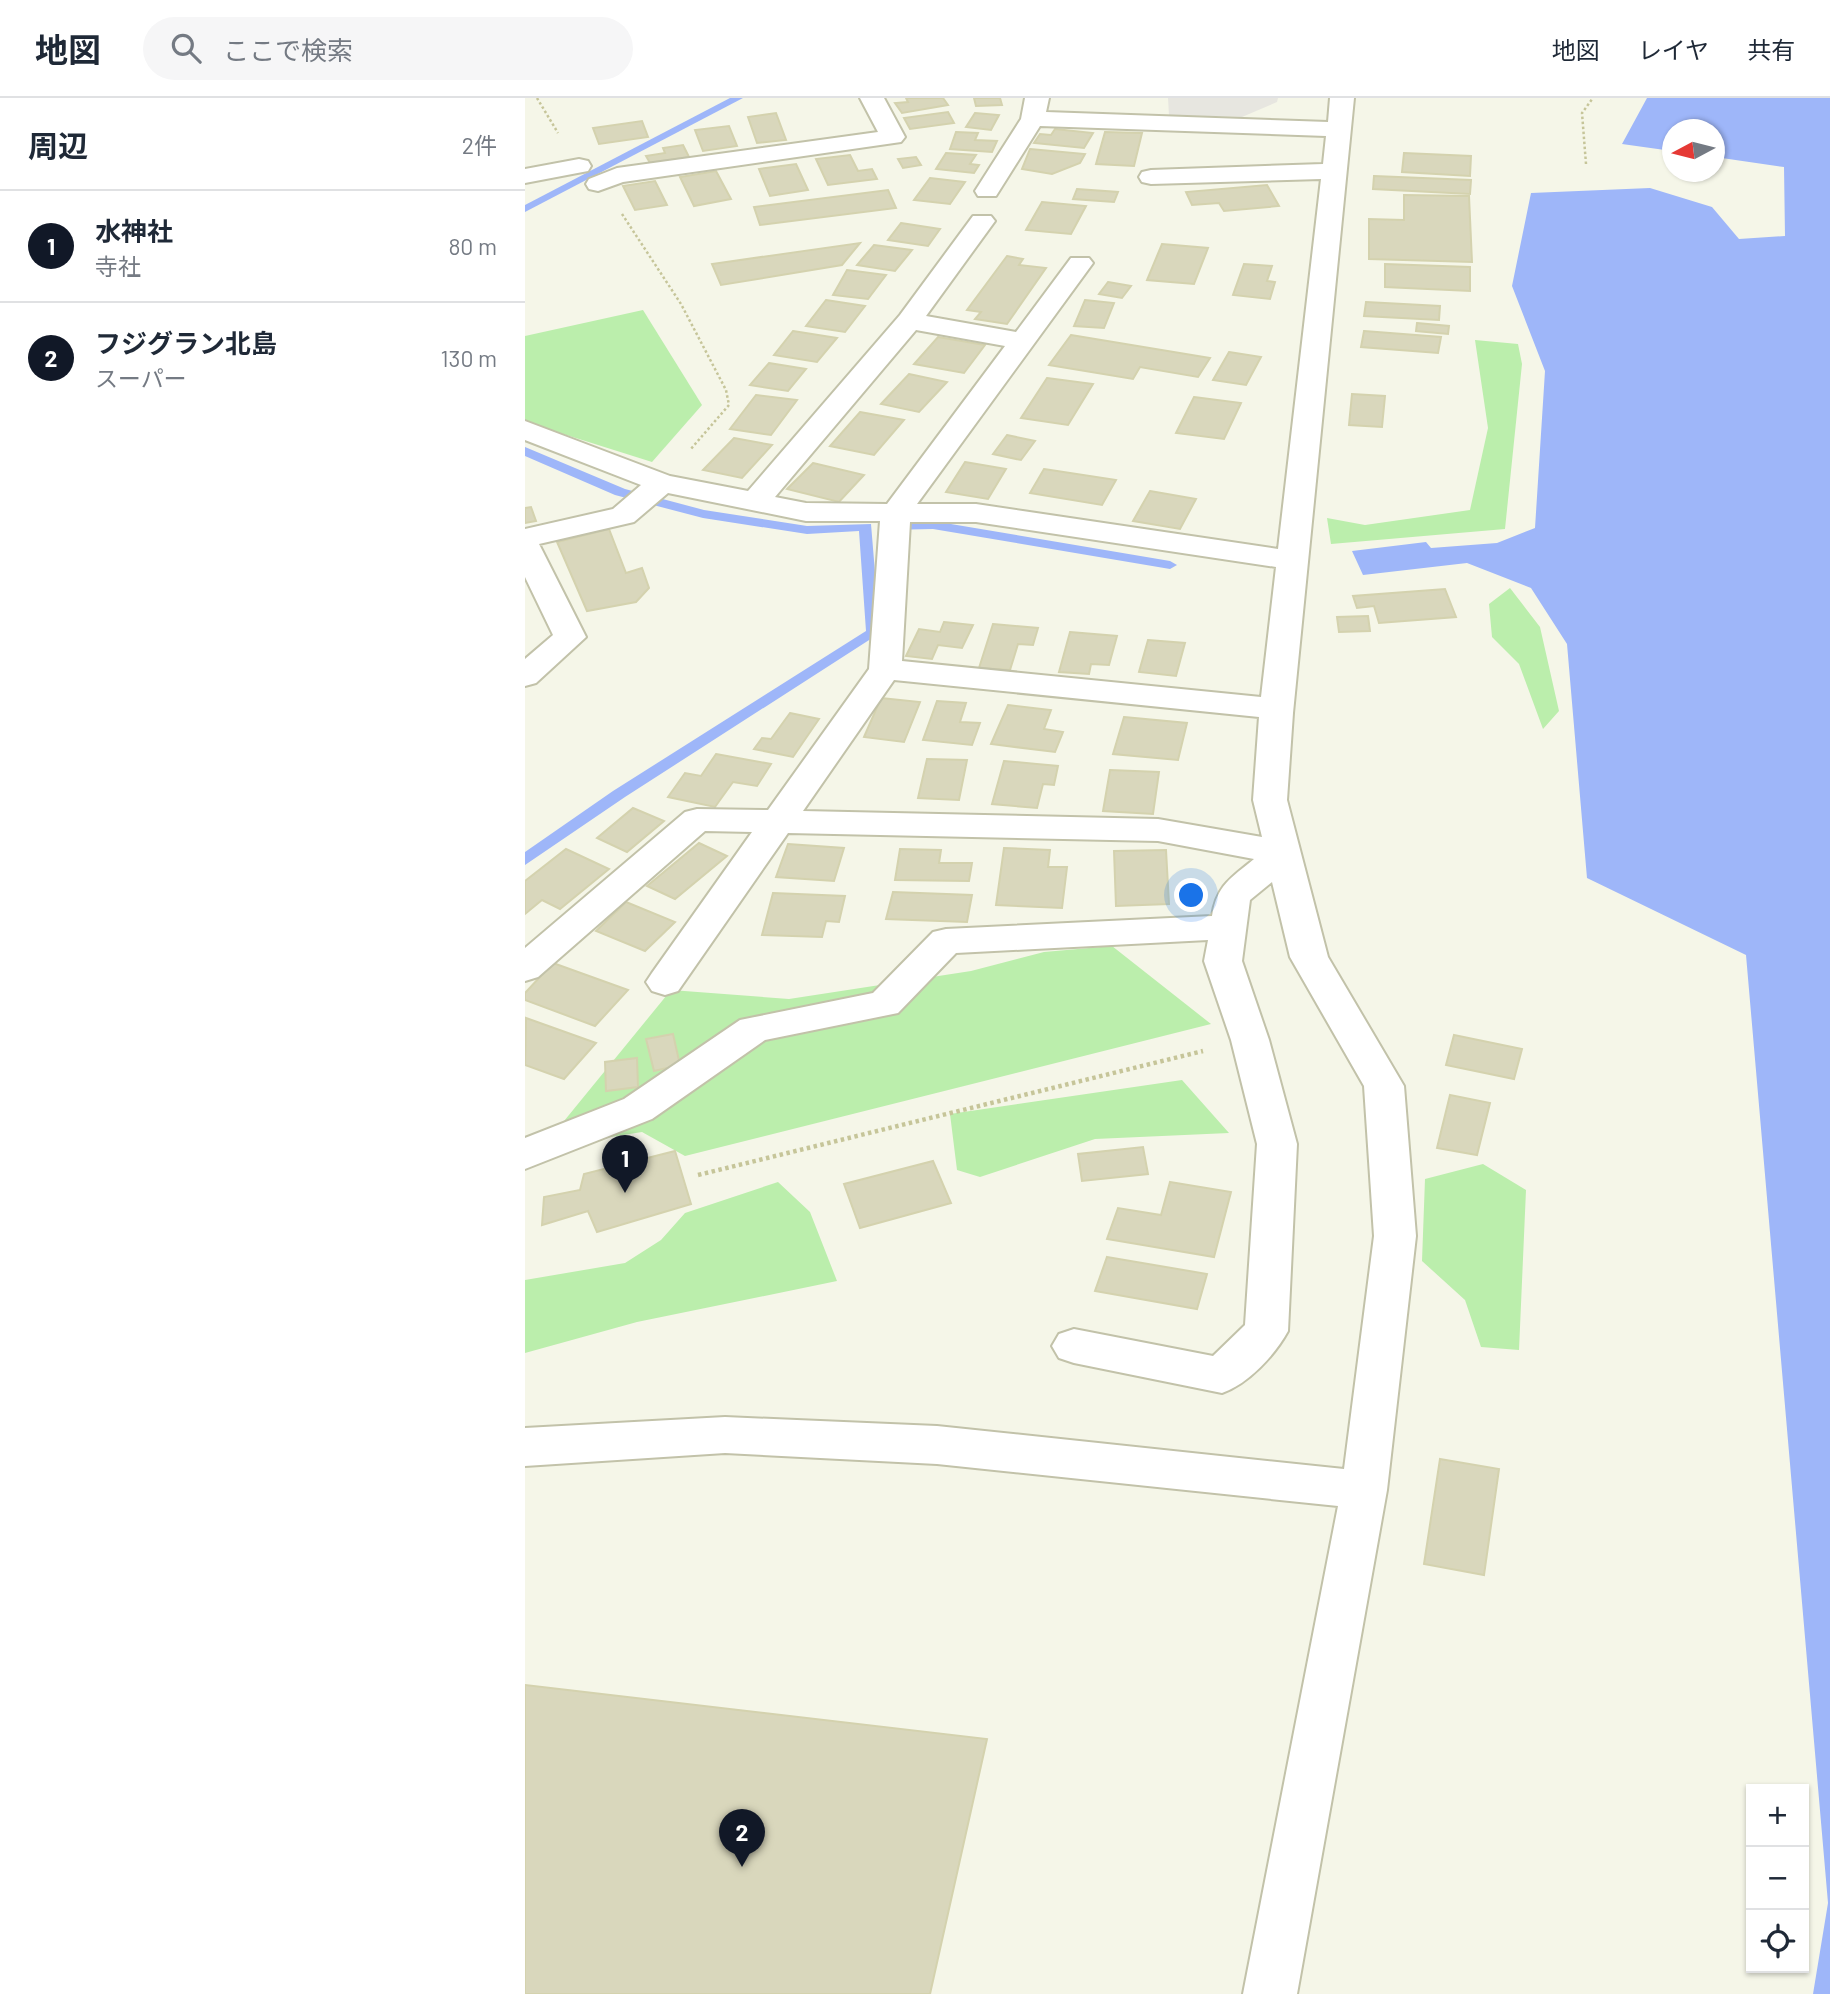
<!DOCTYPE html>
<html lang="ja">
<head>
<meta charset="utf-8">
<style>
	body { margin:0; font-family:Barlow,"Noto Sans JP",sans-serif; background:#f6f6f7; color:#1f2937 }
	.controls { position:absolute; right:21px; bottom:21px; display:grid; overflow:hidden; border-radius:0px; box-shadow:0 2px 5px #0004 }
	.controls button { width:63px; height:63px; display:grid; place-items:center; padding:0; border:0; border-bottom:2px solid #e0e1e3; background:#fff; color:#1f2937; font:35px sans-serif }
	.compass { position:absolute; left:1137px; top:21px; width:63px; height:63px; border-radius:50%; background:#fff; box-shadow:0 2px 5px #0004; rotate:263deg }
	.you { position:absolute; left:667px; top:798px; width:24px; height:24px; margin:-18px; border:5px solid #fff; border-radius:50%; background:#1a73e8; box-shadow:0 0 0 10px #1a73e833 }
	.badge { display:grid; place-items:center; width:46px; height:46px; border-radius:50%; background:#111827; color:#fff; font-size:23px; font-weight:700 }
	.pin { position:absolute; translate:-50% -58px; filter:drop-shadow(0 2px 4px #0008) }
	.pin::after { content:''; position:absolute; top:37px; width:24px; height:21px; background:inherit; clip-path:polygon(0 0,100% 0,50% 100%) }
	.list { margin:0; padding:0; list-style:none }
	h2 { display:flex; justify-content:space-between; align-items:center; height:91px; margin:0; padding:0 28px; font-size:30px }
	h2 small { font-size:23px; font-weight:400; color:#747a83 }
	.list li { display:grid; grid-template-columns:46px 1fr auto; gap:21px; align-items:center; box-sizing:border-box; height:112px; padding:0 28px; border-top:2px solid #e0e1e3 }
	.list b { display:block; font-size:26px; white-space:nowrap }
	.list p { margin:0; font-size:23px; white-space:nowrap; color:#747a83 }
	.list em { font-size:23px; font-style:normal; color:#747a83 }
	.icon { flex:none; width:38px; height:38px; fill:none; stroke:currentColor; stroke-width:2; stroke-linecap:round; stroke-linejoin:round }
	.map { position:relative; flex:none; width:1305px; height:1896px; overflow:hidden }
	header { display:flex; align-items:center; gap:42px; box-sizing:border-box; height:98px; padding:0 35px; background:#fff; border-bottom:2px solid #e0e1e3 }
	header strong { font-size:33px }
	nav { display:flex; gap:38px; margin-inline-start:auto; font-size:24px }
	.search { width:490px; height:63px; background:#f6f6f7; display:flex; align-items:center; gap:18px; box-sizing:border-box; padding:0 24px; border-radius:38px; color:#747a83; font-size:26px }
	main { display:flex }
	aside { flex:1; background:#fff }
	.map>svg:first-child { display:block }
</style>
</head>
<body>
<header>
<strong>地図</strong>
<div class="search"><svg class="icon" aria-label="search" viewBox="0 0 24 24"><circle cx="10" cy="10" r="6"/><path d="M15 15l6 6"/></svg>ここで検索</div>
<nav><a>地図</a><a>レイヤ</a><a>共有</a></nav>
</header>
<main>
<aside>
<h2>周辺<small>2件</small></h2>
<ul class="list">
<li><span class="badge">1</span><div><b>水神社</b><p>寺社</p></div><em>80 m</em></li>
<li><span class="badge">2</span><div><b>フジグラン北島</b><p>スーパー</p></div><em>130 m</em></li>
</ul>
</aside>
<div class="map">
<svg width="1305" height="1896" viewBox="0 0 1305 1896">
	<rect width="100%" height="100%" fill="#f5f6e8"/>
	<g fill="#bbeeac">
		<path d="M118,212L177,307L127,364L0,324V238Z"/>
		<path d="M950,242L993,246L997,266L980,431L806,446L802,420L840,427L945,412L963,330Z"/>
		<path d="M985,490L1015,529L1034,613L1018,631L994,566L967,539L964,506Z"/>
		<path d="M587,848L686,926L160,1058L117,1034L17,1050L146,892L264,901L446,873L519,854Z"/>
		<path d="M657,982L704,1035L570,1041L455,1079L432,1072L425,1016Z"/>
		<path d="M958,1066L1001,1092L994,1252L956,1249L940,1202L897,1163L900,1081Z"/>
		<path d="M253,1084L285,1114L312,1183L112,1224L0,1255V1182L100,1165L136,1142L160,1115Z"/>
	</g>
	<path fill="#e7e6e0" d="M643,0H753L752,4L717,19L644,17Z"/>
	<path fill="#9eb6f9" d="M1122,0H1305V1896H1288L1303,1805L1221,857L1062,780L1042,546L1006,490L942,465L838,477L827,453L901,444L906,450L972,445L1010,430L1020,273L987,188L1006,95L1125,90L1187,109L1214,141L1260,138L1259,69L1190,59V32H1148L1147,53L1097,46Z"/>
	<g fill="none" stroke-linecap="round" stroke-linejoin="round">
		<g fill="#9eb6f9" fill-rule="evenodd">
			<path d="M205,0H218L0,114V107Z"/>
			<path d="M0,349L100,391L179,412L282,428L346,426L355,535L100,699L0,767V754L88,693L341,533L334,433L282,436L178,420L90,397L0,358Z"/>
			<path d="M408,423L645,463L652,467L645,471L408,431L362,432L355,428L362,424Z"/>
		</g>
	</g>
	<g fill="#d9d7bc" stroke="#d4d2ae" stroke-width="2">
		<path d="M381,0H418L423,7L377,15L370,5L383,4Z"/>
		<path d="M449,0H475L477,7L451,8Z"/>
		<path d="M423,14L429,25L385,31L379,20Z"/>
		<path d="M251,15L261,42L232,45L223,19Z"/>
		<path d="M450,15L474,17L466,32L441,29Z"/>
		<path d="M117,23L123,39L74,46L68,30Z"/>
		<path d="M204,28L212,48L178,53L170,32Z"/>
		<path d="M530,31L568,35L559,50L509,45L515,36L526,37Z"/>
		<path d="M431,34L453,35L450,42L472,43L467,54L425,51Z"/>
		<path d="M580,34L617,35L609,68L571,66Z"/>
		<path d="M158,47L164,59L125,65L121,58L140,55L138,50Z"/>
		<path d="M505,51L560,56L555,65L527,76L497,71Z"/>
		<path d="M421,55L451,57L445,66L454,67L449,75L411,71Z"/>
		<path d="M879,55L946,58L945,78L877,74Z"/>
		<path d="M325,57L333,73L347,71L352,81L303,87L291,61Z"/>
		<path d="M391,59L396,67L378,70L373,61Z"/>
		<path d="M271,66L283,92L245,98L234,71Z"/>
		<path d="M191,73L206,101L169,108L155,79Z"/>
		<path d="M849,78L946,82L945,96L848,91Z"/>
		<path d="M405,80L440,84L425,106L389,102Z"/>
		<path d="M130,83L142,107L110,112L98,88Z"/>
		<path d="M742,87L754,108L699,113L694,105L667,107L661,94Z"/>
		<path d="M552,91L593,94L589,104L548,101Z"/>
		<path d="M363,92L371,110L235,127L229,109Z"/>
		<path d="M879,97L944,98L947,164L844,161V121L879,122Z"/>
		<path d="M517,104L561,108L546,136L501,132Z"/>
		<path d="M376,125L415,131L403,148L363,142Z"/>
		<path d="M335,145L317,167L196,187L187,166Z"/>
		<path d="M637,146L683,150L669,186L622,182Z"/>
		<path d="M349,147L387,152L370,173L332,167Z"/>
		<path d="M482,158L498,161L494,167L521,170L482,226L450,221L456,214L442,212Z"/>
		<path d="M719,166L747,168L742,183L750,184L745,201L708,197Z"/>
		<path d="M860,166L945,169V193L860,189Z"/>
		<path d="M322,172L361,177L343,201L308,197Z"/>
		<path d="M583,184L606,188L597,200L574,196Z"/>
		<path d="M301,202L340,208L320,234L281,228Z"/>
		<path d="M560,202L589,205L579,230L549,228Z"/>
		<path d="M841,204L915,208L914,222L839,218Z"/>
		<path d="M892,225L924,228L923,236L891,233Z"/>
		<path d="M268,233L312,240L292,264L249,257Z"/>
		<path d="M839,233L916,239L913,255L836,249Z"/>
		<path d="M546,237L685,260L673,279L615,269L608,281L524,267Z"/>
		<path d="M413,239L460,247L439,275L389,266Z"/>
		<path d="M704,254L736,259L721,287L688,282Z"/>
		<path d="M244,265L281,271L263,293L225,287Z"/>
		<path d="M384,276L422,284L394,314L356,306Z"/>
		<path d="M522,280L568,286L543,327L496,320Z"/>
		<path d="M827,296L860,298L857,329L824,327Z"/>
		<path d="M231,297L272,302L246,337L205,331Z"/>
		<path d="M669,299L716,305L699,341L651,335Z"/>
		<path d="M335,314L379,322L349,357L305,348Z"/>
		<path d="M482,337L510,343L496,362L468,356Z"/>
		<path d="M209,340L247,347L217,380L178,372Z"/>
		<path d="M440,364L481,371L463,401L421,394Z"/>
		<path d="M288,365L339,377L314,404L262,391Z"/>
		<path d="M519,371L591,382L577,407L505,395Z"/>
		<path d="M625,393L671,401L655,431L608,423Z"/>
		<path d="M6,409L11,423L0,425V410Z"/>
		<path d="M84,431L101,475L117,470L124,490L111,504L62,513L32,444Z"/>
		<path d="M920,491L931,519L854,525L849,508L832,510L828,498Z"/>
		<path d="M843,518L845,533L814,534L812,519Z"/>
		<path d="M419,524L448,527L437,550L413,547L407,561L381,558L394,531L415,534Z"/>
		<path d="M468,526L513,530L508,547L493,546L485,572L454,570Z"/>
		<path d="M545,534L592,538L584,567L566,566L564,576L534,574Z"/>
		<path d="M623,542L660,545L651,578L614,574Z"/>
		<path d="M356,600L395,604L379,644L339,639Z"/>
		<path d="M412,603L441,605L435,624L455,625L447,647L398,642Z"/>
		<path d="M483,607L526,612L519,631L538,634L530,654L466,646Z"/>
		<path d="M265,615L294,621L268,659L229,651L237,640L246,641Z"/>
		<path d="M599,619L662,625L653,662L588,656Z"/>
		<path d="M191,656L246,666L232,688L208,684L190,709L143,699L160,675L176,678Z"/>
		<path d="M402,661L442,662L434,702L393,700Z"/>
		<path d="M479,663L533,668L529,687L518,686L512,710L467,706Z"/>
		<path d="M585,672L634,674L628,716L578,713Z"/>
		<path d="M108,710L139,723L102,754L72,740Z"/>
		<path d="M174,745L202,758L150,801L122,788Z"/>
		<path d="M263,746L319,750L309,783L251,779Z"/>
		<path d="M479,750L525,752L523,769H542L537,810L471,807Z"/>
		<path d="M41,751L84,771L35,811L17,802L0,816V783Z"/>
		<path d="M375,751L416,752L414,765H447L444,783L370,782Z"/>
		<path d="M641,752L644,806L591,808L589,753Z"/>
		<path d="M368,794L447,797L442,824L361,821Z"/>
		<path d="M248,795L320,798L314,824L301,823L297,839L237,837Z"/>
		<path d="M101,804L150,824L120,853L71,833Z"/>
		<path d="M28,865L103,892L70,928L0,902V895Z"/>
		<path d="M1,920L71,945L39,981L0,967Z"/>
		<path d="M148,936L155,967L129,973L121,941Z"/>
		<path d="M929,937L997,951L989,981L921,967Z"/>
		<path d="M112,960L113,989L81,993L80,964Z"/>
		<path d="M925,997L965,1005L952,1057L912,1050Z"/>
		<path d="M618,1049L623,1076L557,1083L553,1056Z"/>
		<path d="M150,1053L166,1106L72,1134L63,1113L17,1127L19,1099L55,1092L59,1076Z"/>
		<path d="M408,1063L426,1105L335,1130L319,1086Z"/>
		<path d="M645,1084L706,1094L689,1159L582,1141L593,1110L636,1117Z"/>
		<path d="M582,1159L682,1176L672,1211L570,1193Z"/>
		<path d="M915,1361L974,1371L959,1477L899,1466Z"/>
		<path d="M0,1587L462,1641L405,1896H0Z"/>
	</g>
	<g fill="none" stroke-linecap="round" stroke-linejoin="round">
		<defs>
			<g id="minor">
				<path d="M335,0H359L380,39L376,44L98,84L73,93L64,91L61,86L64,81L92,70L353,34Z"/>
				<path d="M500,0H524L521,14L803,24L805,0H829L768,615L762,702L803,859L879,988L891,1138L862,1392L772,1896H718L813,1408L412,1366L200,1355L0,1368V1330L200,1319L412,1328L819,1371L849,1138L839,988L765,859L747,784L725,802L717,863L744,942L772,1046L763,1233C750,1257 723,1286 697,1295L549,1265L534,1260L527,1248L534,1236L549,1231L688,1258L720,1227L732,1046L706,942L679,863L683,842L431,855L373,915L240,942L127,1021L0,1071V1040L99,1001L215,922L348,895L408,834L421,831L687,818C692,787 706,780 729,761L633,743L263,735L153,893L140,897L127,893L121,884L127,875L227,734L180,733L13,879L0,883V850L160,714L172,711L243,712L344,571L355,423H281L143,395L109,424L14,446L61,539L11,585L0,588V561L28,537L0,479V431L88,411L116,387L0,342V323L145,378L223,393L375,217L448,118H466L470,123L401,218L491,234L546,160H564L568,165L392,406H451L753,451L796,81L626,86L617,84L614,79L617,74L626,72L798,66L801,38L515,28L471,98H453L450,93L496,21ZM391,232L480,248L362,406L281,405L250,399ZM385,424H451L751,469L736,599L377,563ZM369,582L734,619L728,702L737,739L633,721L278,713Z"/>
				<path d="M54,61L63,63L66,68L63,73L0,85V71Z"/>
			</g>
		</defs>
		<use href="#minor" stroke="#c2c2a9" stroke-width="4"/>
		<g stroke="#c6c599" stroke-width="2.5" stroke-dasharray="2.5 2.5" stroke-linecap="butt">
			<path d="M12,0L33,35"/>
			<path d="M1061,66L1057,15L1068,0"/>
			<path d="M97,116L156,206L201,292L204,307L165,352"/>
		</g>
		<path stroke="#c6c599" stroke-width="4.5" stroke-dasharray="3.5 3.5" stroke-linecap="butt" d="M173,1077L678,953"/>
		<use href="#minor" fill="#fff" fill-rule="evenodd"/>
	</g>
</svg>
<div class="controls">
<button>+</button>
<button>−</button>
<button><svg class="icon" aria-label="locate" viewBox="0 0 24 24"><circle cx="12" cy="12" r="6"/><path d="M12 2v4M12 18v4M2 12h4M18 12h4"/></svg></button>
</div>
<svg class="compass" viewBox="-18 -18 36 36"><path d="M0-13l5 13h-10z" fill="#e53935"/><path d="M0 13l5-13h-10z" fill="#747a83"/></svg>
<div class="you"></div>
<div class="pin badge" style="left:100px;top:1095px">1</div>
<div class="pin badge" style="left:217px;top:1769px">2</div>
</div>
</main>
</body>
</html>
